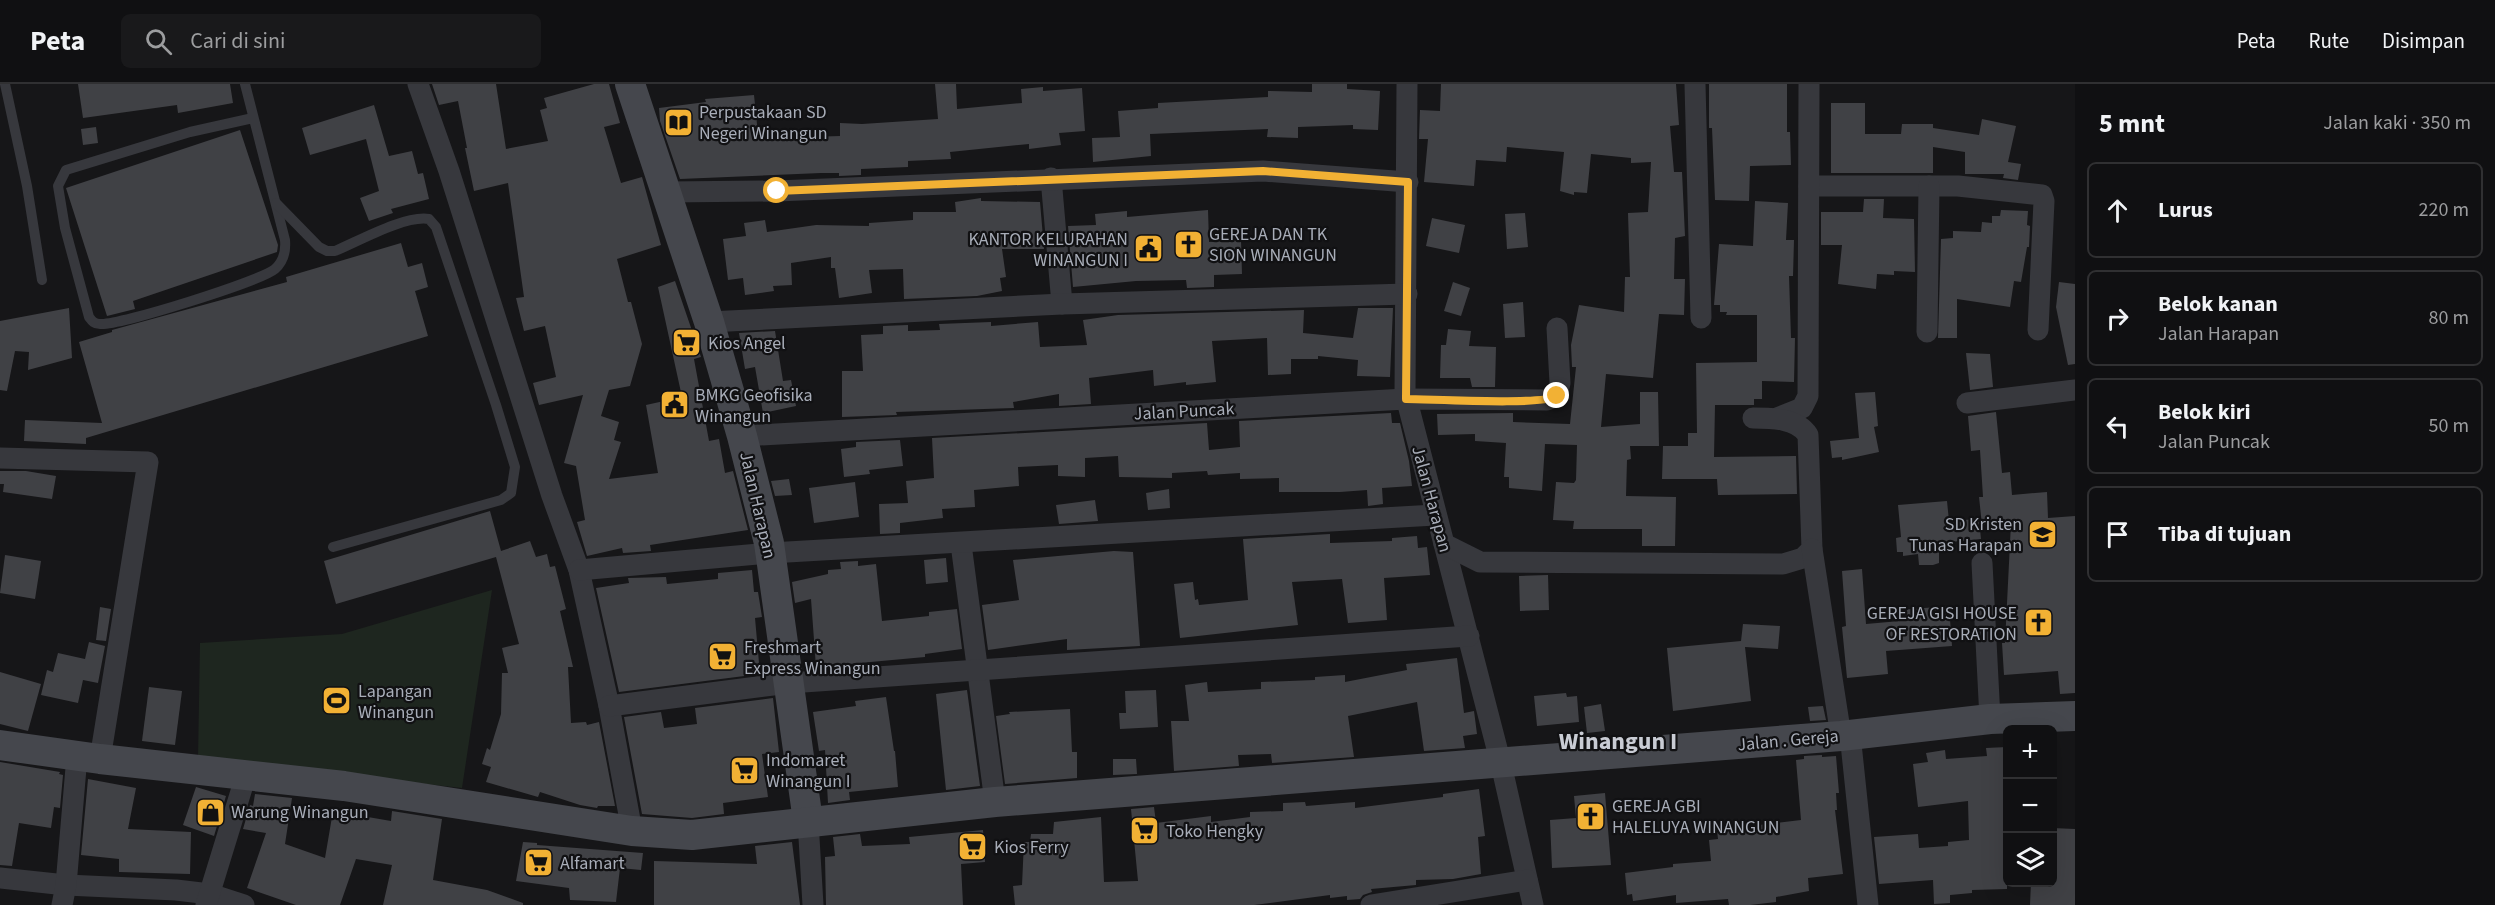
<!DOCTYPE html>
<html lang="id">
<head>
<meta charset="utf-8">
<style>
	body { margin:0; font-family:"Source Sans 3",sans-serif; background:#19191b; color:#f1f3f6 }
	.controls { position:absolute; right:18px; bottom:18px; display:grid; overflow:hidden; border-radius:9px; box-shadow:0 6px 24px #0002 }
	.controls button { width:54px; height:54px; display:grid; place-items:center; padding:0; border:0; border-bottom:2px solid #303032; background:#101012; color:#f1f3f6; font:30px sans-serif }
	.stop { position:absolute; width:18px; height:18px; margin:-14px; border:4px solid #f2b134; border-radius:50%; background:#fff }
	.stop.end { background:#f2b134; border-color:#fff; box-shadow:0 2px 6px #0008 }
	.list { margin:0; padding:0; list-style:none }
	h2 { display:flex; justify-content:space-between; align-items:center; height:78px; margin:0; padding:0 24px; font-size:26px }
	h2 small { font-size:20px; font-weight:400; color:#9c9d9f }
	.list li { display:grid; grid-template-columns:39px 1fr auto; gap:18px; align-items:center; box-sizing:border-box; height:96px; margin:0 12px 12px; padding:0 12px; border:2px solid #303032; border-radius:9px }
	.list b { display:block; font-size:22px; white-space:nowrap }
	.list p { margin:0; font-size:20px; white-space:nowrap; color:#9c9d9f }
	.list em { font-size:20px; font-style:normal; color:#9c9d9f }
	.icon { flex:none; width:33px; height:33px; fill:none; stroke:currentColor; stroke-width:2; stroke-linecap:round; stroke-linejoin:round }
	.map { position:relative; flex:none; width:2075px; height:821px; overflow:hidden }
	header { display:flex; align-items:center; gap:36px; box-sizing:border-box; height:84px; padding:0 30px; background:#101012; border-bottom:2px solid #303032 }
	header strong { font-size:28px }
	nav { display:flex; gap:33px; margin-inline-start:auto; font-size:21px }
	.search { width:420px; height:54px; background:#19191b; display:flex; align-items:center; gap:15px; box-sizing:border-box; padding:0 21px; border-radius:9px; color:#9c9d9f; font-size:22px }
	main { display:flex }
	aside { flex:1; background:#101012 }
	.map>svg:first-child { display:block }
</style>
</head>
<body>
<header>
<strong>Peta</strong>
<div class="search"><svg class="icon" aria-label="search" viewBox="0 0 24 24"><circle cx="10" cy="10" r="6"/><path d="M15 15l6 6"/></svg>Cari di sini</div>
<nav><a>Peta</a><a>Rute</a><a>Disimpan</a></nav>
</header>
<main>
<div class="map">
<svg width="2075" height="821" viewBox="0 0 2075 821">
	<rect width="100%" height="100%" fill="#161618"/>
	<path fill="#1e261f" d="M492,506L462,704L198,675L200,559L342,550Z"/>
	<g fill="#404145">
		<path d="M78,0H230L233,19L178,29L177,21L83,34Z"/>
		<path d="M432,0H496L506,65L548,57L540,26L547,24L544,14L594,0H609L620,39L604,43L621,99L642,93L661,161L617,175L628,218H631L642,260L630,302L609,306L601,332L619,338L614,356L621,358L609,395L658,389L646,321L682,313L658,203L675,197L701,273L694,275L709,357L719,355L725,389L733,387L748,446L650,461L651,467L623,469L622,464L587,472L577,438L585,436L576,382L564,379L583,311L539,321L533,299L556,293L545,242L524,247L516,214L524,213L508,99L474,107L465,64H467L458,17L439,21Z"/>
		<path d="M935,0H956L957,25L1022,19L1021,5L1043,3V7L1082,4L1085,47L1059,49L1061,61L1029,65V60L950,68L951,75L908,77V83L861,85V91L839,92V89H821L680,95L660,37L659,24L706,18L705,15L754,11L758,50L809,48V53L840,52V39L862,40L938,35Z"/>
		<path d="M1312,0H1347V5L1380,7L1378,46L1353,45V41L1298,43V54L1267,53L1268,45L1150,50L1151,72L1093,78L1092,54L1120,53L1118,27L1158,24V19L1268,13V7L1312,8Z"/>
		<path d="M1441,0H1676L1679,41L1670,42L1674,88H1682L1685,152L1675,154L1674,195H1685L1684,231L1659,230L1653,294L1606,290L1601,343L1640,340V308H1658L1659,362H1630L1631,375L1627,376L1626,412L1676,413L1675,462H1642V445H1573L1574,437L1553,436L1556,398L1574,399L1576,396L1577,361L1545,360L1542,407L1509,404V393H1504L1506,359L1475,357V350L1438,351L1437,330L1513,329V338L1570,340L1576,283H1572L1571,261L1579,221L1624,228L1625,193H1630L1628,129L1648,128L1651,78L1631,79V74L1591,70L1587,109L1574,108V111L1560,107L1564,68L1507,63L1506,78L1476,76L1474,102L1424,98L1428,55H1419L1420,26L1440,27Z"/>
		<path d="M1709,0H1787V48H1790L1791,81L1750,82L1749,117L1715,116L1712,44H1709Z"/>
		<path d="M1831,19H1865V50H1901L1902,40H1933V44L1979,51L1982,35L2016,42L2008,78L2021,80L2018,96L2003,94L2004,90H1965V68L1933,63V89H1831Z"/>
		<path d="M374,21L389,72L412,67L418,90L423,89L429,115L391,125L393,129L369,137L360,114L379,107L366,55L310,71L302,44Z"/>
		<path d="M96,43L98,59L83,61L81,45Z"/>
		<path d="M240,46L278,161L277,168L133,217L135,225L107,232L66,104Z"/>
		<path d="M981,114V117L1040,118L1044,165H1002L1006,193L1000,194L1002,207L977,212L904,215L903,185L869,186L872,209L839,214L835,184H831V173L791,179L792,201L773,202L774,207L745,211L743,194L728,196L723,155L746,152L744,139L765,136L767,148L816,141L869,142V139L913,136V128H956L955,118Z"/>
		<path d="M1864,115H1884L1883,134L1914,135L1915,188L1894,187V191L1877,190L1876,205L1838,200L1842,161H1821V128H1863Z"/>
		<path d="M1755,117L1788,119L1786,156H1794L1793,192H1789L1791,254H1795L1794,298L1762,297V315H1754V321H1715L1714,373L1796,372L1797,410L1718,411L1717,395H1662L1663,362H1688V349H1697L1696,279L1757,278V231H1726L1727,228H1720V221H1714L1719,160L1753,162Z"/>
		<path d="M1208,126L1209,158L1241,156L1242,190L1214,191V203L1187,204L1186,196L1136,197L1073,203L1068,142L1096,141L1095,130L1127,127V133Z"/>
		<path d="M2001,126L2028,127L2027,141L2030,142L2029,163H2027L2021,198L2014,197L2010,223L1957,215V254H1938L1941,155L1953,154V147L1981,148L1982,138L1992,139V132H2000Z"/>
		<path d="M1525,129L1528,163L1507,165L1505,130Z"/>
		<path d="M1432,134L1465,141L1459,169L1426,162Z"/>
		<path d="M401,159L408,183L422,179L428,203L415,207L428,252L86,354V360L24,357L25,336L102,339L79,258L112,248V246L287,198L286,193Z"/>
		<path d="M1453,198L1470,204L1461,232L1444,227Z"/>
		<path d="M2059,198L2075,200V280L2068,281L2056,223Z"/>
		<path d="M1523,218L1525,253L1505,254L1503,220Z"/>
		<path d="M69,224L72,274L28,286L29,268L15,267L7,307L0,306V237Z"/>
		<path d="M1358,224H1393L1390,293L1357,292L1358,276L1318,272V275H1291V290L1268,291L1267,254L1212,257L1216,298L1186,301V298L1154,302L1153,286L1089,294L1091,320L1059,322V310L1013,318L1014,324L896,328L897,331L842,333V287H863L861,251L883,250V242L908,241V247L940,246L939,240L991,238V242L1038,238L1040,263L1087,261L1083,236L1118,231L1304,226L1303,249L1353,254Z"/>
		<path d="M1448,245L1471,247L1469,262L1496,263L1495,303H1472L1470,294H1440L1441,261H1446Z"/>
		<path d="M775,247L783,297L791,296L796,322L763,329L755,283L745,285L739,249Z"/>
		<path d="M1966,269L1990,270L1993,303L1970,306Z"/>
		<path d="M1875,308L1878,342L1874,343L1879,368L1842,376V373L1832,374L1830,357L1859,354L1855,309Z"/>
		<path d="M1996,328L2002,389L2010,388L2012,411L2047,408L2048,434L2075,432V609L2060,610L2058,587L2004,591L2002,559H2005L2011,439L1982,441L1979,413H1983L1980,366L1971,367L1968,332Z"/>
		<path d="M1391,329L1392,339H1400L1409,377L1412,402L1382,404L1383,420L1368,422L1367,406L1340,408H1279V394L1240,395V389L1208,391L1207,387L1172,389V394L1119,393L1118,372L1085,374V393L1058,392V381L1018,383L1019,402L974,406L975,423L942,425L943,434L900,439V449L880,450L879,420L908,419L906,397L934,394L932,354L1207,339L1209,366L1240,363L1239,337Z"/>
		<path d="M900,356L903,382L869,386L870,390L844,393L841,365L856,363V358Z"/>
		<path d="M0,387H26L56,392L52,415L3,408L4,400H0Z"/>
		<path d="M789,395L792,411L775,412L771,397Z"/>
		<path d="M855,398L859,433L814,439L809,404Z"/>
		<path d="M1169,405L1170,424L1148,426L1146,409Z"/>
		<path d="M1095,416L1098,437L1059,440L1056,421Z"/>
		<path d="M1947,417L1949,437L1979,435L1981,455L1950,458L1951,467L1939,468V479L1933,481H1919L1918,470L1903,472V468H1897L1896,454L1901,453L1898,421Z"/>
		<path d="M490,427L501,467L530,457L536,473L547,470L550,483L555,482L566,525L560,527L573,583H568L571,639L586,638L587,641L599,638L615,722H598L597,724L580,721L540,708L538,713L486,698L491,683L482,680L487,664L490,666L501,630L502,589H508L502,564L519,560L496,473L336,520L324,477Z"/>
		<path d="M1330,450V459L1392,457V454L1417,452L1418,464L1427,463L1430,491L1384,494L1387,536L1348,539L1342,495L1292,498L1298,541L1180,554L1174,500L1193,498L1195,516L1198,515L1199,521L1248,516L1243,455Z"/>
		<path d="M1114,467L1133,468L1140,562L1067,566V555L988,566L982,521L1019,516L1013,476Z"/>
		<path d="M5,471L41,477L35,515L0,509Z"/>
		<path d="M946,474L948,498L926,500L924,476Z"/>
		<path d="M858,477V482L876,480L882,537L929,532V528L957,525L962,565L925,570V573L816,583L811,515L795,519L792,498L828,490V486L841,485L840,478Z"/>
		<path d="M1862,485L1866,540L1900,537V526L1949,522L1952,562L1886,567L1888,590L1847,594L1842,543L1846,542L1842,487Z"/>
		<path d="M752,486L754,508H758L762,533L755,534L760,590L619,608L596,504L629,499L628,494L666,493L667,500L718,495V489Z"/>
		<path d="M1548,491L1549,526L1520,527L1519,492Z"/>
		<path d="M100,523L111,525L106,557L96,556Z"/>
		<path d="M1743,540L1780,542L1778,565L1745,563L1751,617L1673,627L1667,564L1741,557Z"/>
		<path d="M89,558L105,562L98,599L83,596L78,619L41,611L47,586L53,588L58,569L85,575Z"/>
		<path d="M1457,574L1464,629L1474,627L1477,650L1463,652L1465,664L1424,667L1417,618L1348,632L1354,673L1272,679L1271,670L1238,671L1239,682L1174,687L1171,637H1189L1185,601L1207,598L1208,608L1261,605V598L1315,596V593L1345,591V598L1407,586L1406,580Z"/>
		<path d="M0,588L41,600L28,647L0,640Z"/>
		<path d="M149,603L182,607L175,661L142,657Z"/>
		<path d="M967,606L980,702L946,706L936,610Z"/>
		<path d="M1156,606L1158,643L1120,645L1119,629H1126L1125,607Z"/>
		<path d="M1566,609L1567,613L1577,612L1579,638L1537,642L1534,612Z"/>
		<path d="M886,613L894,667H895L898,703L849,708L850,716L828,719L825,666L819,667L813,628L856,622L855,617Z"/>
		<path d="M773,614L779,668L762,670L768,713L723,719L724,730L692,734L642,730L624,633L661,628L664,644L697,640L695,624Z"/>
		<path d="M1601,620L1605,647L1587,649L1584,623Z"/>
		<path d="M1823,622L1826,636L1810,637L1808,623Z"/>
		<path d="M1070,625L1072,668H1077V694L1005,700L996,632L1010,630L1009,628Z"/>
		<path d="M2007,663V805L1972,806V809L1950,811V819L1934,820L1933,796L1879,800L1874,753L1918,750L1919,764L1948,762V758L1969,756L1968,717L1918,723L1913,680L1928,678L1926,669L1945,666L1946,675L1987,672L1986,664Z"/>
		<path d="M1822,671V673L1836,672L1839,709H1836L1837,726H1835L1843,790L1808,794L1809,807L1776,813V818L1750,821H1729L1728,815L1676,819V811L1633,817L1632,810L1627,811L1625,789L1673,783V780L1711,777L1709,756L1718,755L1717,746L1801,736L1796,676L1804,675V672Z"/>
		<path d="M1113,675H1136L1137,690L1113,691Z"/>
		<path d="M0,678L60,688L59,690L63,691L60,724L54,723L51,744L19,739L12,782L0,781Z"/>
		<path d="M88,695L136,704L128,745L191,748L190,790L119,788V775L81,771Z"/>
		<path d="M196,703L226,712L214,752L183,741Z"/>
		<path d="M1479,705L1485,752L1478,753L1481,790L1453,795L1416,796V801L1371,805L1372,808L1363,811L1360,815L1347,816V812L1330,814V811L1254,821H1015L1013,802L1022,801L1024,758H1030L1031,750H1053L1054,738L1101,733L1104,798L1138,797L1131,725L1154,723L1156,739L1211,732V738L1250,733V728L1283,727V719L1305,718L1306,722L1355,718V724L1443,713V710Z"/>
		<path d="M1605,709L1611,781L1552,784L1550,736L1576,734L1574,712Z"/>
		<path d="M255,710L292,714L285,760L325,774L333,727L391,737L392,727L442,735L433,796L487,806L523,819V821H383L392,781L356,775L340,821H296L247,804L266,749L243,745L250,721L253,722Z"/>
		<path d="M2052,744L2075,745V821H2030L2031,798H2052Z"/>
		<path d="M983,746L985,778L961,780L963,821H826L825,773L835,772L833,753L860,750L862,762L910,760L909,753Z"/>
		<path d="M523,758L537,759V761L643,769L641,786L620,784L616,818L570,816L569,804L516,797Z"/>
		<path d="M792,758L800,821H654V777L757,780L755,762Z"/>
	</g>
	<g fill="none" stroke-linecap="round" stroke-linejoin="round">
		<g stroke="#37383d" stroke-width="10">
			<path d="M5,0L27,102L42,196"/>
			<path d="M245,0L285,156C286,167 284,177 275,185C261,197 118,242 100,240C94,240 92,237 89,233L65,144L58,102L66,86L190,48L253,34"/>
			<path d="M276,119L319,163L327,167H335C359,157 405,131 429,135L436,143L496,321L515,383L511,409L501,416L333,463"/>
		</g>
		<g stroke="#37383d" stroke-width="21">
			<path d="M418,0L449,87L552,412L579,486L609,622L632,747"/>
			<path d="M1407,0L1405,309L1501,680L1533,821"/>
			<path d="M1695,0L1701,234"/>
			<path d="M1051,94L1062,220"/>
			<path d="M1809,102H1958L2042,111L2044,117L2038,246"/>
			<path d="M667,108L777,107L1263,87L1408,98"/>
			<path d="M709,238L1062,220L1407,210"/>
			<path d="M1927,248L1929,102"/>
			<path d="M1967,319L2075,306"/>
			<path d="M1777,334L1802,324L1808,312L1809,0"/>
			<path d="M742,352L1406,315L1547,316L1557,312L1560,299L1557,244"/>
			<path d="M0,374L148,378L100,675"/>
			<path d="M961,460L995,718"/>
			<path d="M1444,460L1480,478L1783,480L1803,474L1812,465L1808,351C1797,334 1771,334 1753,334"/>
			<path d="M1812,465L1841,652"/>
			<path d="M1982,479L1990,635"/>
			<path d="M579,486L770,469L1435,431"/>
			<path d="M609,622L789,599L1469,552"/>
			<path d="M1850,650L1868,821"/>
			<path d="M808,737L813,821"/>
			<path d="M0,794L66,801L176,806L210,810L244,821"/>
			<path d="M62,821L66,801L77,672"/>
			<path d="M206,821L246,691"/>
			<path d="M1371,821L1527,796"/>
		</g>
		<g stroke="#45474d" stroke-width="30">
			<path d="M630,0L709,238L742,352L769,459L808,737"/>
			<path d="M0,661L100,675L344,702L632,747L692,751L995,718L1841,652L1990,635L2075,632"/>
		</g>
	</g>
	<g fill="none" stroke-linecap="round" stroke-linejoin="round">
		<path stroke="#f2b134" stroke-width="8" d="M777,107L1263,87L1408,98L1406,315C1431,315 1542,322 1557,312"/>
	</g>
	<defs>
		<symbol id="library-square" viewBox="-11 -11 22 22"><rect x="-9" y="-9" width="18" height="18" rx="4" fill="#f2b134" stroke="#111113"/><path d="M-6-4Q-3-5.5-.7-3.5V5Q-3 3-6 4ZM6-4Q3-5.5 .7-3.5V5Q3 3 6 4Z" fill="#111"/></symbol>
		<symbol id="church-square" viewBox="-11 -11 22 22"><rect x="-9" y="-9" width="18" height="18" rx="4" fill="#f2b134" stroke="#111113"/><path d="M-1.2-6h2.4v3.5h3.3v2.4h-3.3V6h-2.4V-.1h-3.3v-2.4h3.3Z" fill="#111"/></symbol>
		<symbol id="civic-square" viewBox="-11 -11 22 22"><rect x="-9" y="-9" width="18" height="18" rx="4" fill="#f2b134" stroke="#111113"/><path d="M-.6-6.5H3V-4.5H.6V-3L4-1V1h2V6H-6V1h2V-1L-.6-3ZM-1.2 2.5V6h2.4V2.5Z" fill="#111"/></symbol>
		<symbol id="supermarket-square" viewBox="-11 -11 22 22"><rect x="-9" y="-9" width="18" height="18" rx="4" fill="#f2b134" stroke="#111113"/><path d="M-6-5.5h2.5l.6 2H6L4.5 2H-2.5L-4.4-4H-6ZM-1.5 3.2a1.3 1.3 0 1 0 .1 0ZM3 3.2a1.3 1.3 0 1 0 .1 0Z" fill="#111"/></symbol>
		<symbol id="school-square" viewBox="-11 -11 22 22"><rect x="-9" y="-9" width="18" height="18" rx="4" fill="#f2b134" stroke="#111113"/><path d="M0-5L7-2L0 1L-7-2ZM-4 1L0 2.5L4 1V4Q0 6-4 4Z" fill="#111"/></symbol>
		<symbol id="stadium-square" viewBox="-11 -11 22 22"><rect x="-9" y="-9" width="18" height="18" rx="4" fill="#f2b134" stroke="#111113"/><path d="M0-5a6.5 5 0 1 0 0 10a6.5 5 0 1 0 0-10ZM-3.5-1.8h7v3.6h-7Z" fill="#111"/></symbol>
		<symbol id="shop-square" viewBox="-11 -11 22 22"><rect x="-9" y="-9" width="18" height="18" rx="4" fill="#f2b134" stroke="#111113"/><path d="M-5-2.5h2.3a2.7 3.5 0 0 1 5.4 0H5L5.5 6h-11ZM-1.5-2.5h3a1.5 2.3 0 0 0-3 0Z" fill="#111"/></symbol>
	</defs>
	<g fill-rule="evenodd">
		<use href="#library-square" x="662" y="22" width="33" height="33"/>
		<use href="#church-square" x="1172" y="144" width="33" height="33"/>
		<use href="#civic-square" x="1132" y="148" width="33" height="33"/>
		<use href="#supermarket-square" x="670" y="242" width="33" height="33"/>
		<use href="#civic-square" x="658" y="304" width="33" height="33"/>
		<use href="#school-square" x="2026" y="434" width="33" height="33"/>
		<use href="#church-square" x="2022" y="522" width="33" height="33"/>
		<use href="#supermarket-square" x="706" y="556" width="33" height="33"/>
		<use href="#stadium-square" x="320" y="600" width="33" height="33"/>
		<use href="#supermarket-square" x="728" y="670" width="33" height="33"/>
		<use href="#shop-square" x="194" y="712" width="33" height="33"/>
		<use href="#church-square" x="1574" y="716" width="33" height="33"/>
		<use href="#supermarket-square" x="1128" y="730" width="33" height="33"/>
		<use href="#supermarket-square" x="956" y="746" width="33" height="33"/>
		<use href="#supermarket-square" x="522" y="762" width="33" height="33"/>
	</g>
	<g text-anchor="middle" stroke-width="4.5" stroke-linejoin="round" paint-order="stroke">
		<g font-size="18" fill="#a8adb8" stroke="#111113" text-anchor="start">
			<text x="699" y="34">Perpustakaan SD<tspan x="699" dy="21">Negeri Winangun</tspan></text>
			<text x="1209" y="156">GEREJA DAN TK<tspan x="1209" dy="21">SION WINANGUN</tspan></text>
			<text x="1128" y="161" text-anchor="end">KANTOR KELURAHAN<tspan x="1128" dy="21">WINANGUN I</tspan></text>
			<text x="708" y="265">Kios Angel</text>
			<text x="695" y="317">BMKG Geofisika<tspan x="695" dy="21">Winangun</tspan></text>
			<text x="2022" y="446" text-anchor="end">SD Kristen<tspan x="2022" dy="21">Tunas Harapan</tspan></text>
			<text x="2017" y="535" text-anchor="end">GEREJA GISI HOUSE<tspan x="2017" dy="21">OF RESTORATION</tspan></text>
			<text x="744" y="569">Freshmart<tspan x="744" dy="21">Express Winangun</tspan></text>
			<text x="358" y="613">Lapangan<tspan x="358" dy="21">Winangun</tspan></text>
			<text x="766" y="682">Indomaret<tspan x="766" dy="21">Winangun I</tspan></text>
			<text x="1612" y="728">GEREJA GBI<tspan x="1612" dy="21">HALELUYA WINANGUN</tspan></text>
			<text x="231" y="734">Warung Winangun</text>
			<text x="1166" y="753">Toko Hengky</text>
			<text x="994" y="769">Kios Ferry</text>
			<text x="560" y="785">Alfamart</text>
		</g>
		<g font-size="18" fill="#a8adb8" stroke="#111113">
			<text transform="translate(1184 327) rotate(-3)" y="6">Jalan Puncak</text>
			<text transform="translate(1432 415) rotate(75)" y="6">Jalan Harapan</text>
			<text transform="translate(758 421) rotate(77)" y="6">Jalan Harapan</text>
			<text transform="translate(1788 656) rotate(-5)" y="6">Jalan . Gereja</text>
		</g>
		<g font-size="24" font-weight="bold" fill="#c9ccd4" stroke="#111113">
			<text x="1618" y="665">Winangun I</text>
		</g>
	</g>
</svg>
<div class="controls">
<button>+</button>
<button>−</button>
<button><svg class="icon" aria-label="layers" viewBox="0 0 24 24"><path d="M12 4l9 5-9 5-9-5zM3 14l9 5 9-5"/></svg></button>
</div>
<div class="stop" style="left:777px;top:107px"></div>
<div class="stop end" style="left:1557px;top:312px"></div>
</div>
<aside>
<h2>5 mnt<small>Jalan kaki · 350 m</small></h2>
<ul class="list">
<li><svg class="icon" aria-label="ahead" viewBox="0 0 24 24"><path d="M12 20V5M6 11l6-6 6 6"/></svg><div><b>Lurus</b></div><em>220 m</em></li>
<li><svg class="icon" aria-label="right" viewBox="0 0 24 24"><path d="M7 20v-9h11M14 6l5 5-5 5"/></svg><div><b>Belok kanan</b><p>Jalan Harapan</p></div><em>80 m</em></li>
<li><svg class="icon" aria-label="left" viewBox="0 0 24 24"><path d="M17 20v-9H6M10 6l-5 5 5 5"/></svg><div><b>Belok kiri</b><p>Jalan Puncak</p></div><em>50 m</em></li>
<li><svg class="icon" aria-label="arrive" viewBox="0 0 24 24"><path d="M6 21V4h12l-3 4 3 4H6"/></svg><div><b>Tiba di tujuan</b></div></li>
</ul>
</aside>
</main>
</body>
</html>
